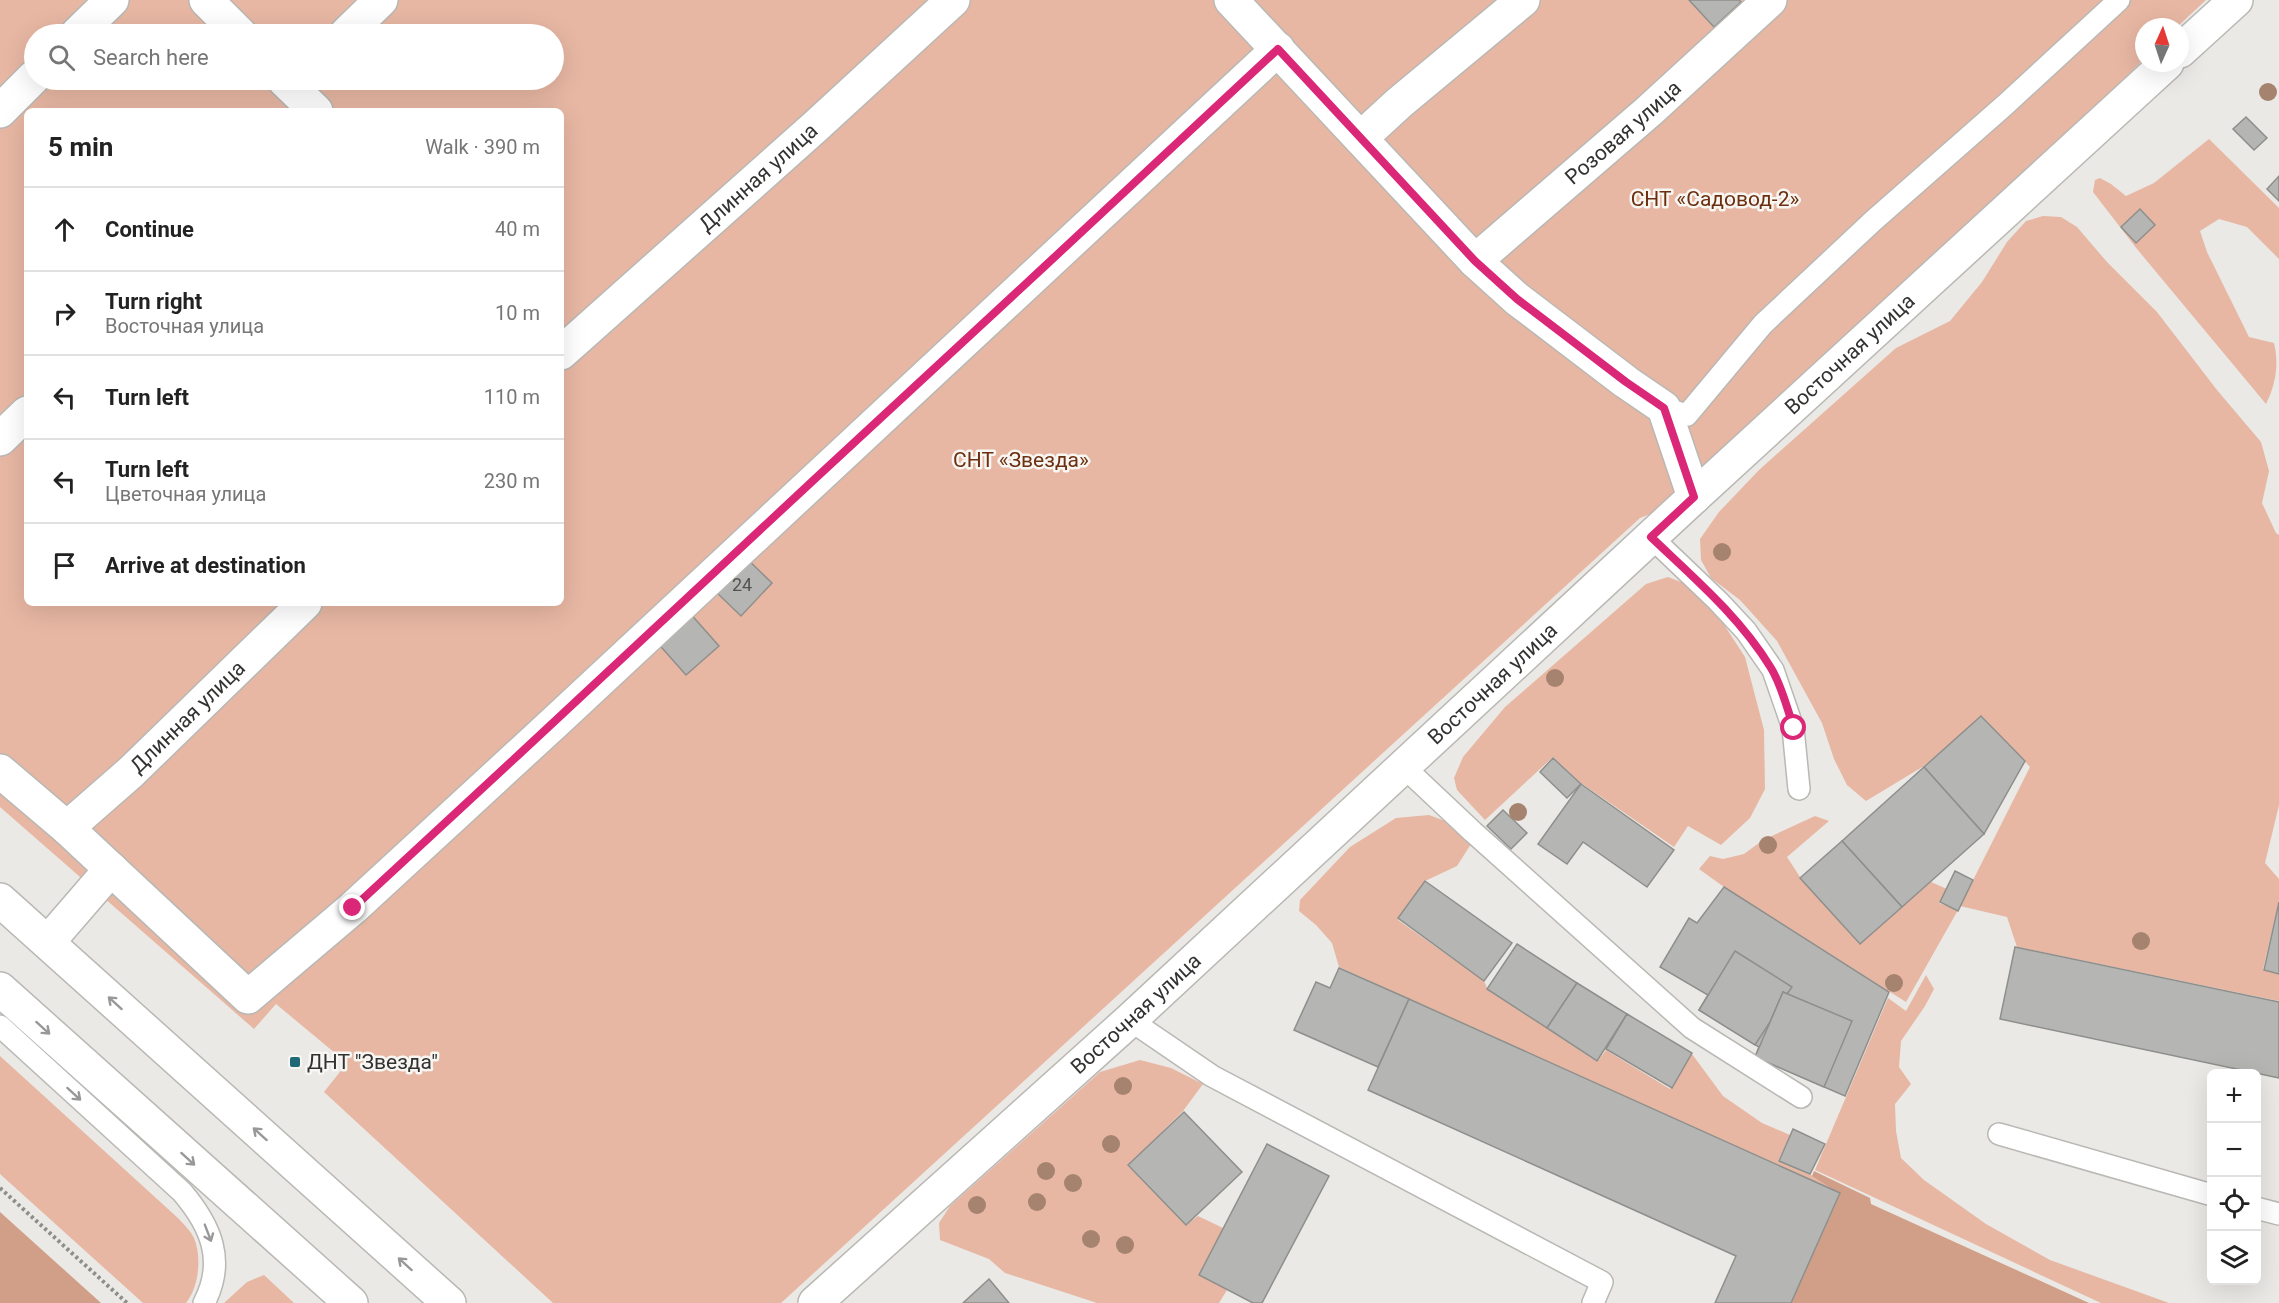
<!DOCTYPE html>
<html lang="en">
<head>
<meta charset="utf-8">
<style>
	body { margin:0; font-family:Roboto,sans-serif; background:#f2f2f2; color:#222 }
	.controls { position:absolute; right:18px; bottom:18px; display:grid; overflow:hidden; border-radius:9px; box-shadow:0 6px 24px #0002 }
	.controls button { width:54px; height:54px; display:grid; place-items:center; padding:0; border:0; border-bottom:2px solid #e0e0e0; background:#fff; color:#222; font:30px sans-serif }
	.compass { position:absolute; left:2135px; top:18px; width:54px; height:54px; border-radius:50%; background:#fff; box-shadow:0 6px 24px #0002; rotate:3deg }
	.stop { position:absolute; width:18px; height:18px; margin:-14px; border:4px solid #db2777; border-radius:50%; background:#fff }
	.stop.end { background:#db2777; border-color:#fff; box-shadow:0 2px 6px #0008 }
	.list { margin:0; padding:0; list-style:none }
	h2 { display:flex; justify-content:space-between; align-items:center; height:78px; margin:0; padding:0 24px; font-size:26px }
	h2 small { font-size:20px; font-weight:400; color:#767676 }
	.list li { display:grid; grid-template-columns:39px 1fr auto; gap:18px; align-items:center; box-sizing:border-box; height:84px; padding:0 24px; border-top:2px solid #e0e0e0 }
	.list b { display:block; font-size:22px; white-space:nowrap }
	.list p { margin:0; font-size:20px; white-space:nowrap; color:#767676 }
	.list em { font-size:20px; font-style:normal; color:#767676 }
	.icon { flex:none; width:33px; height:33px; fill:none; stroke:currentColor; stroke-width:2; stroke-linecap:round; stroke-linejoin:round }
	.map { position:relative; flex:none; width:2279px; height:1303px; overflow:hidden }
	.search { position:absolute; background:#fff; box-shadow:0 6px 24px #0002; left:24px; top:24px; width:540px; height:66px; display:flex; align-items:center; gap:15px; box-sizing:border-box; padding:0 21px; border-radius:33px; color:#767676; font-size:22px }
	.panel { position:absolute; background:#fff; box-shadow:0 6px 24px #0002; left:24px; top:108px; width:540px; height:498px; border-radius:9px }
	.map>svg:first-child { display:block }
</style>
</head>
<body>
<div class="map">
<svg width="2279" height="1303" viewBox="0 0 2279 1303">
	<rect width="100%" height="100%" fill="#eae9e5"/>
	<g fill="#e7b7a3" fill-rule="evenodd">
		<path d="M0,0H2206L2177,27H2144V59L1694,497L1640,518L781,1303H553L324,1092L347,1063L276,1004L254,1029L0,807ZM34,34H554V80H34ZM27,111H561V603H27Z"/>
		<path d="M2209,139L2279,208V259L2247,227L2219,219L2200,231L2207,252L2249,337L2274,343C2279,364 2276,384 2266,404L2137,249L2093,192L2095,180L2100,178L2111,184L2126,196L2154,183Z"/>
		<path d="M2043,216L2061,217L2077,227L2107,262L2157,312L2217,390L2261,442L2269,471L2262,503L2276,533L2279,535V805L2265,863L2279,879V900L2263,969L2279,974V1001L2017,947L2007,917L1960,906L2030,767L1982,716L1924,766L1866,801L1847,785L1834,759L1822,723L1777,641L1740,600L1711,578L1701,560L1700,539L1719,512L1759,470L1896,348L1950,321L1982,282L2007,242L2026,221Z"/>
		<path d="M1668,577L1689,585L1719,617L1745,657L1764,730L1765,789L1750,818L1721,845L1688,826L1674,847L1581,783L1553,757L1485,820L1457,790L1454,778L1463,757L1505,707L1646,584Z"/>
		<path d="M1429,815L1448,822L1471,844L1457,866L1425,881L1398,920L1484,981L1487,988L1597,1062L1606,1050L1670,1089L1692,1054L1723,1096L1762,1123L1790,1135L1778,1161L1811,1175L1838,1192L1339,967L1332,943L1316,925L1299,911L1300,900L1350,847L1396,818Z"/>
		<path d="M1815,816L1829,821L1787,857L1800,877L1859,944L1931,882L1947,889L1939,903L1958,910L1906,1002L1724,887L1699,869L1710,856L1723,859L1744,854L1763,840Z"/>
		<path d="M1926,975L1934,989L1925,1006L1901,1041L1899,1067L1911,1084L1895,1104L1896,1131L1901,1158L1924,1180L1986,1224L2050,1260L2169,1303H2101L1815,1170L1888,998L1906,1011Z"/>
		<path d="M0,1056L179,1219C183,1224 191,1231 194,1238C202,1257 199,1287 186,1303H143L0,1174Z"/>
		<path d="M1140,1060L1171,1068L1203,1084L1183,1111L1128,1166L1186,1225L1198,1216L1223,1228L1200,1274L1227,1290L1219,1303H1097L1005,1273L989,1259L940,1240L939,1223L950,1206L1100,1072Z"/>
		<path d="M264,1275L294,1303H224L247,1282Z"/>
	</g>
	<g fill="#d19e88">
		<path d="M1814,1171L1870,1198L1871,1204L2089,1303H1791L1840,1194L1812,1176Z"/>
		<path d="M0,1212L101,1303H0Z"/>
	</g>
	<g fill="#b5b6b3" stroke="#8e8f8c" stroke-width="1.5">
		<path d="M1689,0H1739L1741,2L1714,27Z"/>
		<path d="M2246,117L2267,138L2254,150L2233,129Z"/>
		<path d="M2279,176V201L2267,189Z"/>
		<path d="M2140,209L2155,225L2136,243L2121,227Z"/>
		<path d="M743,555L772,583L741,616L712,588Z"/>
		<path d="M688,611L719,646L686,675L655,640Z"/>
		<path d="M1981,716L2025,761L1984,834L1924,767Z"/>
		<path d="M1553,758L1581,784L1567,798L1540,772Z"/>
		<path d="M1924,767L1984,834L1902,907L1842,841Z"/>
		<path d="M1581,784L1674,850L1647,887L1583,842L1567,864L1538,844Z"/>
		<path d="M1503,810L1527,833L1511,849L1487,826Z"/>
		<path d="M1842,841L1902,907L1860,944L1800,878Z"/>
		<path d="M1955,871L1973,880L1958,911L1940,902Z"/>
		<path d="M1425,881L1512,943L1484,981L1398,918Z"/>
		<path d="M1724,887L1889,992L1845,1096L1755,1057L1759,1047L1699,1010L1708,995L1660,967L1689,918L1697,923Z"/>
		<path d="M2279,902V974L2264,970Z"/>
		<path d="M1517,944L1577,983L1547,1028L1487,989Z"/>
		<path d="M2015,947L2279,1002V1078L2000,1019Z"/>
		<path d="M1735,951L1792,987L1787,994L1783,992L1770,1022L1755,1045L1699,1010Z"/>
		<path d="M1339,968L1409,999L1378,1067L1294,1030L1316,982L1330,988Z"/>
		<path d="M1577,983L1627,1014L1597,1061L1547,1028Z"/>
		<path d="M1783,992L1852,1021L1824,1087L1755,1057Z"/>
		<path d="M1409,999L1840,1193L1791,1303H1715L1736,1256L1368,1090Z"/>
		<path d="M1627,1014L1692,1053L1672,1088L1606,1049Z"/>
		<path d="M1184,1112L1242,1172L1186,1225L1128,1165Z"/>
		<path d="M1793,1129L1825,1144L1810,1174L1779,1161Z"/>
		<path d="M1267,1144L1329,1176L1262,1303H1253L1199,1275Z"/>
		<path d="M989,1279L1009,1303H963Z"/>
	</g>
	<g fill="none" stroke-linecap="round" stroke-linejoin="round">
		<defs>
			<g id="service">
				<path d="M1664,408L1687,415L1763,324L1873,221L2005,105L2119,0"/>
				<path d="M1651,537L1718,601L1746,631L1773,670L1793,728L1799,789"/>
				<path d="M1404,767L1473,832L1692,1028L1801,1097"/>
				<path d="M1130,1020L1212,1076L1602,1282L1593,1303"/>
				<path d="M0,1026L182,1192C211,1226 226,1261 204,1303"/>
				<path d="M1999,1134L2212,1195"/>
				<path d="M2256,1208L2279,1214"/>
			</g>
			<g id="minor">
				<path d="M206,0L240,34"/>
				<path d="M1231,0L1475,261L1517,299L1626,382L1664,408L1694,497"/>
				<path d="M77,34L112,0"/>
				<path d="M346,34L381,0"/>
				<path d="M2180,51L2236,0"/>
				<path d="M284,80L316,111"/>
				<path d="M0,111L34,77"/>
				<path d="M1361,138L1399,103L1523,0"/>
				<path id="s1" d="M1475,261L1649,111L1770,0"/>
				<path id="s2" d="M561,353L816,126L953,0"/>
				<path d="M0,439L27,413"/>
				<path d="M0,771L67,828L248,997L353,908L554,723L1278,49"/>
				<path id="s3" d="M67,828L131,772L305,603"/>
				<path d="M48,942L111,869"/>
				<path id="s4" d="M815,1303L1130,1020L1694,497L2167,63"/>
			</g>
			<g id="primary">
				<path d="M0,900L449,1303"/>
				<path d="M0,989L351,1303"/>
			</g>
		</defs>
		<use href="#service" stroke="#b9b8b4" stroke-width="24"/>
		<use href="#minor" stroke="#b9b8b4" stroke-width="36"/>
		<use href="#primary" stroke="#b9b8b4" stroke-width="36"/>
		<path stroke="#8d8d8a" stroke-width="4" stroke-dasharray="3 3" stroke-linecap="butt" d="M0,1188L127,1303"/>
		<use href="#service" stroke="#fff" stroke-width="21"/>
		<use href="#minor" stroke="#fff" stroke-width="33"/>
		<use href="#primary" stroke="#fff" stroke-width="33"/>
	</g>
	<g fill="#a5836f">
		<circle cx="2268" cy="92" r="9"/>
		<circle cx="1722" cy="552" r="9"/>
		<circle cx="1555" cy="678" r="9"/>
		<circle cx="1518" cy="812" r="9"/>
		<circle cx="1768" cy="845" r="9"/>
		<circle cx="2141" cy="941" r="9"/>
		<circle cx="1894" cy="983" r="9"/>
		<circle cx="1123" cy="1086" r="9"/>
		<circle cx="1111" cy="1144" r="9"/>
		<circle cx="1046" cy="1171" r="9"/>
		<circle cx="1073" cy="1183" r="9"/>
		<circle cx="1037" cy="1202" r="9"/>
		<circle cx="977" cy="1205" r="9"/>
		<circle cx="1091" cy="1239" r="9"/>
		<circle cx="1125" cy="1245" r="9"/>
	</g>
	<defs><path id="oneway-shaft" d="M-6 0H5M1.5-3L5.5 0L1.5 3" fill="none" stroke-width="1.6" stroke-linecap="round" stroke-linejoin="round" transform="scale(1.5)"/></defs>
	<g stroke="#989898">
		<use href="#oneway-shaft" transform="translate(115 1003) rotate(-138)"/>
		<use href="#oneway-shaft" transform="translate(43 1028) rotate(42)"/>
		<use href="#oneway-shaft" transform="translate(74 1094) rotate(42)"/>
		<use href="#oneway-shaft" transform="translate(260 1134) rotate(-138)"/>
		<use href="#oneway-shaft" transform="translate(188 1159) rotate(42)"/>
		<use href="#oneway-shaft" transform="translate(208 1233) rotate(69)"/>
		<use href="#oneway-shaft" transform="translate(405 1264) rotate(-138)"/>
	</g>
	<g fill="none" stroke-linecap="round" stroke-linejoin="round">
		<path stroke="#db2777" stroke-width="8" d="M353,908C509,765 662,620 818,476C971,334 1126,192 1278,49L1475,261L1517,299L1626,382L1664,408L1694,497L1651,537C1694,578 1740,617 1771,668C1782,686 1787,709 1794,728"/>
	</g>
	<rect fill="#226978" stroke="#f7f6f2" stroke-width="2" x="289" y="1056" width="12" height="12" rx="3"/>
	<g text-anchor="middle" stroke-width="5" stroke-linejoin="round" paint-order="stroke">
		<g font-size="18" fill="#535352">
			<text x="742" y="591">24</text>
		</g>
		<g font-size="21" fill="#323231" stroke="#f7f6f2">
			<text dy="7" stroke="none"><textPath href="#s1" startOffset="196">Розовая улица</textPath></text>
			<text dy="7" stroke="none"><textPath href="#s2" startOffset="264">Длинная улица</textPath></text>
			<text dy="7" stroke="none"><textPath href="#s4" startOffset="1404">Восточная улица</textPath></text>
			<text dy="7" stroke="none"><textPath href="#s4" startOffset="918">Восточная улица</textPath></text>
			<text dy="7" stroke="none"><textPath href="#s3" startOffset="164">Длинная улица</textPath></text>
			<text dy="7" stroke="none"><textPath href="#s4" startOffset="432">Восточная улица</textPath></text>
		</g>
		<g font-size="21" fill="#6d2f0f" stroke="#f7f6f2">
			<text x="1715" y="206">СНТ «Садовод-2»</text>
			<text x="1021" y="467">СНТ «Звезда»</text>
		</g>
		<g font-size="21" fill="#323231" stroke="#f7f6f2" text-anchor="start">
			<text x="307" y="1069">ДНТ "Звезда"</text>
		</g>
	</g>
</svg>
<div class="controls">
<button>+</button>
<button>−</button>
<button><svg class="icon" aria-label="locate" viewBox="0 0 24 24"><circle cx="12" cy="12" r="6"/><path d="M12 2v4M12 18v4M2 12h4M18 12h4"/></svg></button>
<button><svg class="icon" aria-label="layers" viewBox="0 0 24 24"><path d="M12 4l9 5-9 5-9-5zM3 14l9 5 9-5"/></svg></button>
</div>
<svg class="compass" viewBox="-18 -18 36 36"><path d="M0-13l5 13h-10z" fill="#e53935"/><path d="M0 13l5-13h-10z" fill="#767676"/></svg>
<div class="stop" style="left:1794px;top:728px"></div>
<div class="stop end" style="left:353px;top:908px"></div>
<div class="search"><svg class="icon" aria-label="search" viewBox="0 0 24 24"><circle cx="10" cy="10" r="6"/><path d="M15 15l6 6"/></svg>Search here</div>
<section class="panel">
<h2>5 min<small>Walk · 390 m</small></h2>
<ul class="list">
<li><svg class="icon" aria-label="ahead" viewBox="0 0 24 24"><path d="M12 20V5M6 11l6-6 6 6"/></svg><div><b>Continue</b></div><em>40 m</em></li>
<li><svg class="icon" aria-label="right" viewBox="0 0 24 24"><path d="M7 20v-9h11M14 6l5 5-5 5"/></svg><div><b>Turn right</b><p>Восточная улица</p></div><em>10 m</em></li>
<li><svg class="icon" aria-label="left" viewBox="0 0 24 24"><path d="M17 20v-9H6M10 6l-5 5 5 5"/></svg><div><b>Turn left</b></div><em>110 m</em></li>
<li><svg class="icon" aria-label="left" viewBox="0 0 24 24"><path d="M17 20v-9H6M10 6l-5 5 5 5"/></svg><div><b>Turn left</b><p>Цветочная улица</p></div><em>230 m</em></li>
<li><svg class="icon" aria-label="arrive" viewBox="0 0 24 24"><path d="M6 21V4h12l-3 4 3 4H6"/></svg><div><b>Arrive at destination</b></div></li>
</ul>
</section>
</div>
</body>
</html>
